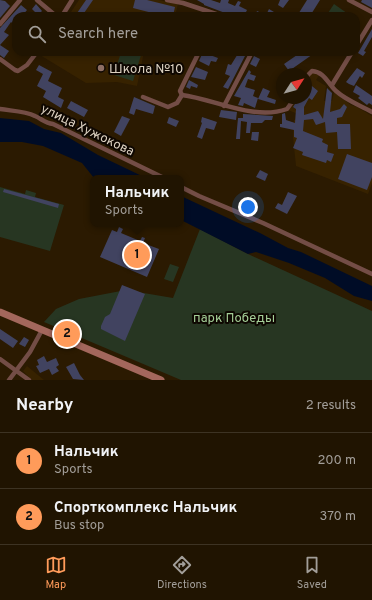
<!DOCTYPE html>
<html lang="en">
<head>
<meta charset="utf-8">
<style>
	body { margin:0; font-family:Overpass,sans-serif; background:#281d0b; color:#f1f3f6 }
	.compass { position:absolute; left:276px; top:68px; width:36px; height:36px; border-radius:50%; background:#201401; box-shadow:0 2px 6px #0003; rotate:54deg }
	.you { position:absolute; left:248px; top:207px; width:14px; height:14px; margin:-10px; border:3px solid #fff; border-radius:50%; background:#1a73e8; box-shadow:0 0 0 6px #1a73e833 }
	.badge { display:grid; place-items:center; width:26px; height:26px; border-radius:50%; background:#ff9b5a; color:#111; font-size:13px; font-weight:700 }
	.pin { position:absolute; translate:-50% -50%; border:2px solid #fff; box-shadow:0 1px 4px #0006 }
	.popup { position:absolute; left:90px; top:175px; width:94px; height:52px; box-sizing:border-box; display:grid; place-content:center; border-radius:8px; background:#201401; filter:drop-shadow(0 1px 3px #0005); font-size:13px; white-space:nowrap; color:#a29e99 }
	.popup b { font-size:15px; color:#f1f3f6 }
	.popup::after { content:''; position:absolute; left:50%; top:100%; margin-left:-8px; border:8px solid transparent; border-top-color:#201401 }
	.list { margin:0; padding:0; list-style:none }
	h2 { display:flex; justify-content:space-between; align-items:center; height:52px; margin:0; padding:0 16px; font-size:17px }
	h2 small { font-size:13px; font-weight:400; color:#a29e99 }
	.list li { display:grid; grid-template-columns:26px 1fr auto; gap:12px; align-items:center; box-sizing:border-box; height:56px; padding:0 16px; border-top:1px solid #3d3323 }
	.list b { display:block; font-size:15px; white-space:nowrap }
	.list p { margin:0; font-size:13px; white-space:nowrap; color:#a29e99 }
	.list em { font-size:13px; font-style:normal; color:#a29e99 }
	.icon { flex:none; width:22px; height:22px; fill:none; stroke:currentColor; stroke-width:2; stroke-linecap:round; stroke-linejoin:round }
	.map { position:relative; flex:none; width:372px; height:380px; overflow:hidden }
	.search { position:absolute; background:#201401; box-shadow:0 2px 6px #0003; left:12px; right:12px; top:12px; height:44px; display:flex; align-items:center; gap:10px; box-sizing:border-box; padding:0 14px; border-radius:12px; color:#a29e99; font-size:15px }
	.sheet { height:164px; background:#201401 }
	nav { display:flex; justify-content:space-around; align-items:center; box-sizing:border-box; height:56px; border-top:1px solid #3d3323; background:#201401; font-size:11px; color:#a29e99 }
	nav a { display:grid; justify-items:center; gap:2px }
	nav .on { color:#ff9b5a }
	.map>svg:first-child { display:block }
</style>
</head>
<body>
<div class="map">
<svg width="372" height="380" viewBox="0 0 372 380">
	<rect width="100%" height="100%" fill="#2b1a01"/>
	<g fill="#372200">
		<path d="M79,0H159L178,4L175,16H76L71,12Z"/>
		<path d="M42,52H144L137,86L117,82L86,83L40,55Z"/>
		<path d="M313,72L319,75L316,80L326,86L324,101H332L334,92L351,105L357,107L372,116V183L368,194L296,166L293,137L294,120L298,119V114L288,110L296,98H306V79Z"/>
		<path d="M27,366L44,380H32L23,371Z"/>
	</g>
	<g fill="#273622">
		<path d="M334,4L351,16H326Z"/>
		<path d="M121,52H142L133,81L114,75Z"/>
		<path d="M0,187L25,194L26,190L36,193L35,197L64,205L50,251L0,237Z"/>
		<path d="M200,229L248,254L372,311V380H181L44,322L56,309L79,299L126,290L173,298Z"/>
		<path d="M170,264L179,267L173,282L164,279Z"/>
	</g>
	<g fill="#000c26">
		<path d="M0,118L29,121L44,129L61,133L98,155L146,178H94L82,163L43,146L22,142H0Z"/>
		<path d="M181,196L260,233L288,248L301,252L372,286V301L354,296L325,278L289,263L256,252L248,254L181,220Z"/>
	</g>
	<g fill="#414360">
		<path d="M0,0L5,1L10,6L0,18Z"/>
		<path d="M86,0H93L82,16H75Z"/>
		<path d="M135,0H147L175,7L173,16H164L133,8Z"/>
		<path d="M197,0H211L220,3L221,0H229L228,3L235,6L238,1L241,2L239,6L247,10L246,12L255,16L257,11L266,15L269,9L274,12L272,16H233L204,5V4Z"/>
		<path d="M280,0H289L283,8L278,5Z"/>
		<path d="M307,0H320L310,16H297Z"/>
		<path d="M362,0H372V8L361,2Z"/>
		<path d="M36,4L42,11L39,14L41,16L33,14L35,12L32,9Z"/>
		<path d="M21,5L27,10L22,16H16V26L11,22L4,32L9,35L0,45V28Z"/>
		<path d="M372,29V37L364,51L366,52L363,56L358,53Z"/>
		<path d="M0,45L9,51L4,58L0,55Z"/>
		<path d="M203,52H211L210,55L218,58L216,62L211,61L209,66L199,61Z"/>
		<path d="M239,52L245,56L228,89L223,87L230,76L225,74L228,64L231,65Z"/>
		<path d="M295,52H316L289,71L284,64L297,55Z"/>
		<path d="M254,56L260,59L256,67L250,64Z"/>
		<path d="M39,65L52,72L48,81L62,88L58,97L64,100L61,108L43,97L46,91L37,86L43,74L36,70Z"/>
		<path d="M196,67L208,72L205,80L191,77Z"/>
		<path d="M357,68L365,73L362,78L360,76L354,86L349,84L346,82Z"/>
		<path d="M249,70L251,72L250,74L256,76L254,81L248,79L245,87L255,90L253,96L258,98L255,108L244,103L243,106L238,105L241,98L234,96Z"/>
		<path d="M189,80L198,85L197,88L191,86L190,89L186,87Z"/>
		<path d="M307,82L318,91L312,100L309,98L304,107V115L318,111L323,119L327,88L332,93L330,112L340,109L344,104L347,107L342,117L337,118V124H350L351,149H338L337,132L326,133L325,122L316,125L313,119L304,120L303,131L323,139L322,142L328,145L327,152L334,154L331,162L327,160L326,163L302,155L303,152L293,148L297,138L294,137V130L280,127V124H282V114L285,113L286,120L295,123L296,109L293,107L299,98H306Z"/>
		<path d="M356,85L372,96V105L369,103L367,105L358,98L360,96L353,92Z"/>
		<path d="M263,88L270,91L267,97L276,100L275,104L258,99Z"/>
		<path d="M134,97L155,106L153,114L136,109L134,115L129,113Z"/>
		<path d="M71,101L88,110L84,117L67,108Z"/>
		<path d="M221,110L237,112L236,120L219,117Z"/>
		<path d="M243,114L273,116L272,120H265L262,123H251L250,133H246L247,122L241,121L240,139H236L238,118H243Z"/>
		<path d="M122,116L130,119L121,136L114,132Z"/>
		<path d="M169,117L179,121L176,127L167,123Z"/>
		<path d="M202,117L217,122L214,130L206,128L202,139L197,137L202,123L201,122Z"/>
		<path d="M252,132H259L258,141L251,140Z"/>
		<path d="M347,154L372,163V177L367,190L338,179Z"/>
		<path d="M260,170L268,174L265,181L256,177Z"/>
		<path d="M4,189L59,204L58,208L3,192Z"/>
		<path d="M288,192L297,196L287,214L275,208L278,203L282,205Z"/>
		<path d="M119,227L123,229L121,233L140,241L142,237L145,238L143,243L159,249L147,277L100,257L112,230L117,232Z"/>
		<path d="M122,285L145,294L125,341L101,329V326L105,317L110,314Z"/>
		<path d="M0,329L18,341L13,348L0,339Z"/>
		<path d="M24,337L29,340L25,347L19,344Z"/>
		<path d="M44,356L47,362L56,358L59,365L56,367L59,371L52,375L49,369L40,373L36,366L39,365L37,360Z"/>
		<path d="M74,363L80,375L84,380L73,379L66,367Z"/>
	</g>
	<g fill="none" stroke-linecap="round" stroke-linejoin="round">
		<g stroke="#734d46" stroke-width="4.5">
			<path d="M37,0L56,16"/>
			<path d="M167,0L183,3L222,16"/>
			<path d="M349,0L372,12"/>
			<path d="M62,16L72,0"/>
			<path d="M0,24L20,0"/>
			<path d="M356,46L372,20"/>
			<path d="M0,59L15,70L18,71L27,65L37,52"/>
			<path d="M306,77L312,71C325,72 328,84 336,91C347,101 360,105 372,112"/>
			<path d="M332,85L352,52"/>
			<path d="M182,95L180,91L199,52"/>
			<path d="M143,97L168,107L177,103L182,95C214,99 254,121 287,109L295,98"/>
			<path d="M224,106L252,52"/>
			<path d="M0,109C12,111 25,111 35,116C42,119 45,123 53,124L164,178"/>
			<path d="M181,187L199,196L263,223L372,274"/>
			<path d="M0,359L29,380"/>
			<path d="M9,380L30,352L42,330"/>
		</g>
		<path stroke="#a3675c" stroke-width="7" d="M0,312L161,380"/>
	</g>
	<circle fill="#8d6e63" stroke="#0e0701" stroke-width="1.5" cx="101" cy="68" r="4"/>
	<g text-anchor="middle" stroke-width="4" stroke-linejoin="round" paint-order="stroke">
		<g font-size="13" fill="#dbd0c0" stroke="#0e0701" text-anchor="start">
			<text x="109" y="73">Школа №10</text>
		</g>
		<g font-size="13" fill="#dbd0c0" stroke="#0e0701">
			<text transform="translate(88 129) rotate(26)" y="5">улица Хужокова</text>
		</g>
		<g font-size="13" fill="#a5cf98" stroke="#0e0701">
			<text x="234" y="322">парк Победы</text>
		</g>
	</g>
</svg>
<svg class="compass" viewBox="-18 -18 36 36"><path d="M0-13l5 13h-10z" fill="#e53935"/><path d="M0 13l5-13h-10z" fill="#a29e99"/></svg>
<div class="you"></div>
<div class="pin badge" style="left:137px;top:255px">1</div>
<div class="popup"><b>Нальчик</b>Sports</div>
<div class="pin badge" style="left:67px;top:334px">2</div>
<div class="search"><svg class="icon" aria-label="search" viewBox="0 0 24 24"><circle cx="10" cy="10" r="6"/><path d="M15 15l6 6"/></svg>Search here</div>
</div>
<section class="sheet">
<h2>Nearby<small>2 results</small></h2>
<ul class="list">
<li><span class="badge">1</span><div><b>Нальчик</b><p>Sports</p></div><em>200 m</em></li>
<li><span class="badge">2</span><div><b>Спорткомплекс Нальчик</b><p>Bus stop</p></div><em>370 m</em></li>
</ul>
</section>
<nav>
<a class="on"><svg class="icon" aria-label="map" viewBox="0 0 24 24"><path d="M3 6l6-2 6 2 6-2v14l-6 2-6-2-6 2zM9 4v14M15 6v14"/></svg>Map</a>
<a><svg class="icon" aria-label="directions" viewBox="0 0 24 24"><path d="M12 3l9 9-9 9-9-9zM9 14v-3h6M13 9l2 2-2 2"/></svg>Directions</a>
<a><svg class="icon" aria-label="saved" viewBox="0 0 24 24"><path d="M7 4h10v16l-5-4-5 4z"/></svg>Saved</a>
</nav>
</body>
</html>
